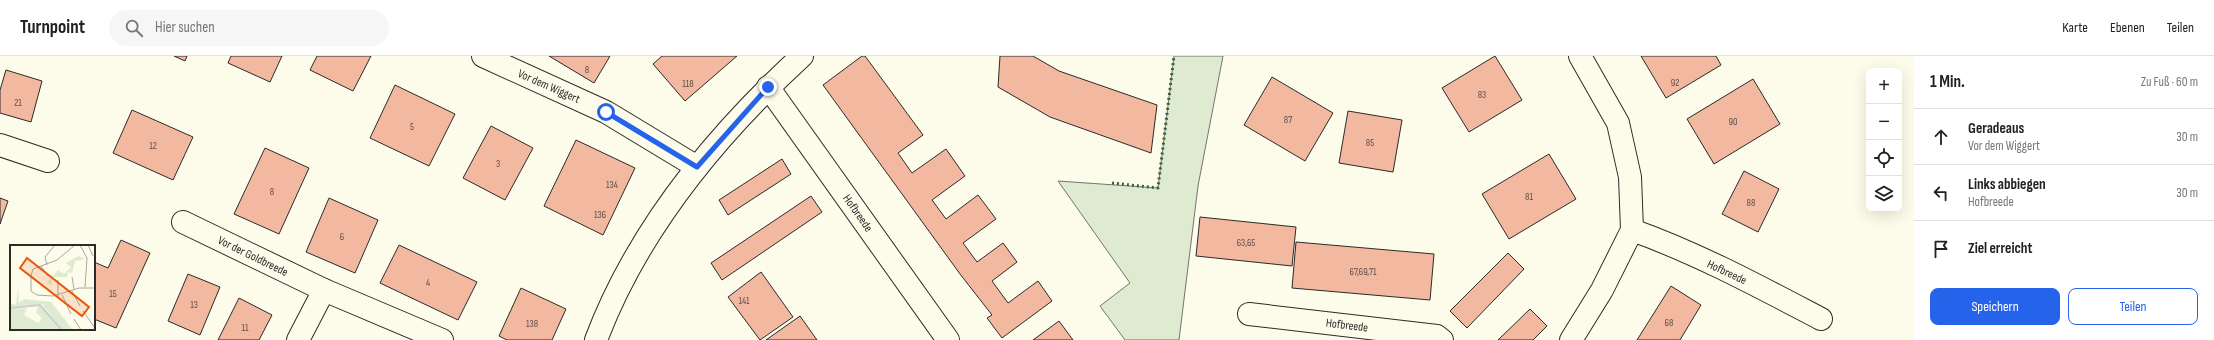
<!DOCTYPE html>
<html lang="de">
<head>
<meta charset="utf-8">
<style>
	body { margin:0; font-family:"Sofia Sans Condensed",sans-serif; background:#f6f6f6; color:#222 }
	.controls { position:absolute; right:12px; top:12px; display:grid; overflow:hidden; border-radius:8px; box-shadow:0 4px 16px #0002 }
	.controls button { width:36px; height:36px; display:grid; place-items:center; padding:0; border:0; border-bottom:1px solid #e0e0e0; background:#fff; color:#222; font:20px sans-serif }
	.stop { position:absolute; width:12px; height:12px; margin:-9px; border:3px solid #2563eb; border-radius:50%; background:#fff }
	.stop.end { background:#2563eb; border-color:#fff; box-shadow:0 1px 4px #0008 }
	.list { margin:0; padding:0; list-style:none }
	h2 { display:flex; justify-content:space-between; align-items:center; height:52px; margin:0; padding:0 16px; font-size:17px }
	h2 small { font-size:13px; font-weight:400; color:#767676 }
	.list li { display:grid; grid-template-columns:26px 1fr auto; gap:12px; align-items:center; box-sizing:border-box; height:56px; padding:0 16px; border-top:1px solid #e0e0e0 }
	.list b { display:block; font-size:15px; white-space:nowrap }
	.list p { margin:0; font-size:13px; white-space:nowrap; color:#767676 }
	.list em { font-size:13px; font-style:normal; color:#767676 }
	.actions { display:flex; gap:8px; padding:12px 16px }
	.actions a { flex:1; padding:9px 0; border:1px solid #2563eb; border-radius:8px; text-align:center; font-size:14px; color:#2563eb }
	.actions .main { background:#2563eb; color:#fff }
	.icon { flex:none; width:22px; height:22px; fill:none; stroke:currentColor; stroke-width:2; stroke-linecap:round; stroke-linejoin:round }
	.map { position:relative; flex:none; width:1914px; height:284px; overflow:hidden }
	header { display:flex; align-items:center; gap:24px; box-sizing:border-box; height:56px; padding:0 20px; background:#fff; border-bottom:1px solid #e0e0e0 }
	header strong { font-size:19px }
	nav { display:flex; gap:22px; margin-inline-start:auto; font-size:14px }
	.search { width:280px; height:36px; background:#f6f6f6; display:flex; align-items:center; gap:10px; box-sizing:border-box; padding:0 14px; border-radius:22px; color:#767676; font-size:15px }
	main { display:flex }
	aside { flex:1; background:#fff }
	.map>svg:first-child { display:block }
</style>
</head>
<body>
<header>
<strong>Turnpoint</strong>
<div class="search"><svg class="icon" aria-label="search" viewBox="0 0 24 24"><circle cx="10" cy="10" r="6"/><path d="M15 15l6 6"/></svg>Hier suchen</div>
<nav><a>Karte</a><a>Ebenen</a><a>Teilen</a></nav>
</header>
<main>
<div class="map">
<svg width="1914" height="284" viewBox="0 0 1914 284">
	<rect width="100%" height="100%" fill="#fdfbea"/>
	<path fill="#deebd1" stroke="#74746e" d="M1174,0H1223L1198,130L1179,284H1125L1100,250L1130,227L1058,125L1158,132Z"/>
	<g fill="#f2b8a0" stroke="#2b2b2b">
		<path d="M174,0H187L185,5Z"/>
		<path d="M231,0H282L270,26L228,7Z"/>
		<path d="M317,0H371L353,35L310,14Z"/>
		<path d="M549,0H610L594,27Z"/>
		<path d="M662,0H737L685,45L653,8Z"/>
		<path d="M862,0H865L923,79L898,97L912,117L946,93L965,120L932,144L946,163L978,139L996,163L963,187L977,206L1003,187L1017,206L992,225L1008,247L1038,225L1052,245L1002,282L987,262L992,259L960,218L823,29Z"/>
		<path d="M1000,0H1033L1059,15L1157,49L1151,97L1050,61L998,31Z"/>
		<path d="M1495,0L1522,44L1469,76L1442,32Z"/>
		<path d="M1641,0H1716L1721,9L1666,42Z"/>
		<path d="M6,14L42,25L31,66L0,57V34Z"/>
		<path d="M1272,21L1333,57L1305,105L1244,69Z"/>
		<path d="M1753,23L1780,68L1714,108L1687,63Z"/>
		<path d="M395,29L455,58L429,110L370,82Z"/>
		<path d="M132,54L193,81L173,124L113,97Z"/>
		<path d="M1348,55L1402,64L1393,116L1339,107Z"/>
		<path d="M491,70L533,92L505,144L463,122Z"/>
		<path d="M576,84L635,112L603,179L544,150Z"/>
		<path d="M265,92L309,112L279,178L234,158Z"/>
		<path d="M1549,98L1576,143L1509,183L1482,138Z"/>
		<path d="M782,103L791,118L728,159L719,144Z"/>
		<path d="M1744,115L1779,133L1758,176L1722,158Z"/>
		<path d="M811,140L822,156L722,224L711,207Z"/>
		<path d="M0,142L8,145L0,168Z"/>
		<path d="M329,142L378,164L355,217L306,196Z"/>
		<path d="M1200,161L1296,171L1292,210L1196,200Z"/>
		<path d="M121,184L150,197L116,272L94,263V206L108,212Z"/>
		<path d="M1296,186L1434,198L1430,244L1292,232Z"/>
		<path d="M399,189L477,226L458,264L380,227Z"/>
		<path d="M1508,197L1524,213L1467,272L1450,255Z"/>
		<path d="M761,216L793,261L760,284L728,241Z"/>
		<path d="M188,218L220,231L200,279L168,265Z"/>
		<path d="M1671,230L1701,249L1680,284H1637Z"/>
		<path d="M521,232L566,253L552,284H507L499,280Z"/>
		<path d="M239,242L272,259L259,284H218Z"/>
		<path d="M1530,253L1547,270L1533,284H1498Z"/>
		<path d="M800,260L817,284H766Z"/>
		<path d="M1059,265L1073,284H1033Z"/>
	</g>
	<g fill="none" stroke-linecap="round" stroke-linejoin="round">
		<defs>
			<g id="minor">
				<path d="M483,0L606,56L697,111"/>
				<path d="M768,31L948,284"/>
				<path d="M0,89L48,105"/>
				<path d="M183,166L324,234L442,284"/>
				<path d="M1632,174C1697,197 1760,231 1821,263"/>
				<path d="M1249,258L1437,280L1442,284"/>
				<path d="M298,284L324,234"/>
				<path d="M596,284C637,175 717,78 802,0"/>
				<path d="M1571,284L1602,234L1632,174L1630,121L1618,67L1580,0"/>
			</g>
		</defs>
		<use href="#minor" stroke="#2b2b2b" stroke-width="24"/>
		<use href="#minor" stroke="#fdfbea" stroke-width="22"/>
		<path stroke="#34623c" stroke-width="3" stroke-dasharray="2 3" stroke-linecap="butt" d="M1112,127L1158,132L1174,0"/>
	</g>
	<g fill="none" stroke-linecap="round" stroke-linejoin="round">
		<path stroke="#2563eb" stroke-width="5" d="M606,56L697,111L768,31"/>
	</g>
	<g text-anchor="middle" stroke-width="3" stroke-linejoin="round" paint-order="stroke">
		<g font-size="10" fill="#5d4e48">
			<text x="587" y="17">8</text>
			<text x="1675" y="30">92</text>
			<text x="688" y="31">118</text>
			<text x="1482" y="42">83</text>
			<text x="18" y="50">21</text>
			<text x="1288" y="67">87</text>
			<text x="1733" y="69">90</text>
			<text x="412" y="74">5</text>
			<text x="1370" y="90">85</text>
			<text x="153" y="93">12</text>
			<text x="498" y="111">3</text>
			<text x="612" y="132">134</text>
			<text x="272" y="139">8</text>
			<text x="1529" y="144">81</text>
			<text x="1751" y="150">88</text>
			<text x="600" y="162">136</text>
			<text x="342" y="184">6</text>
			<text x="1246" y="190">63,65</text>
			<text x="1363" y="219">67,69,71</text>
			<text x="428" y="230">4</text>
			<text x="113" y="241">15</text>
			<text x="744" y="248">141</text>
			<text x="194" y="252">13</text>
			<text x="1669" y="270">68</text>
			<text x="532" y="271">138</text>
			<text x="245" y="275">11</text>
		</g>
		<g font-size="12" fill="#2b2b2b" stroke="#fdfbea">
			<text transform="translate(549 30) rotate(24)" y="4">Vor dem Wiggert</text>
			<text transform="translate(858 157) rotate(55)" y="4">Hofbreede</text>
			<text transform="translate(253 200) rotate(26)" y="4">Vor der Goldbreede</text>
			<text transform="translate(1727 216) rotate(25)" y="4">Hofbreede</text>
			<text transform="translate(1347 269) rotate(7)" y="4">Hofbreede</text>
		</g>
	</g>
	<g transform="translate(10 189)">
		<rect width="85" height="85" fill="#fdfbea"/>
		<path d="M69,11L75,14L65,16L62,28L58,27L57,32H43L41,40L37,38L33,42L48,25L54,29L61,22L56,18ZM8,44L9,58L14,54L41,57L63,85H53L32,59L0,62V58L6,60ZM29,60L51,85L0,84V64L17,63L14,70L28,78L32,73L26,68Z" fill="#deebd1"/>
		<path fill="none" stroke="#c7d0d0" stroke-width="2" d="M0,63L30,60L52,85"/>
		<path fill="none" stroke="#a9a89e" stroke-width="1" d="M65,0L47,15L23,24L21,31V46L27,50L43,51L69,43H85M70,0L77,13L75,42M78,0L83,11M37,20L35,12L45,0M31,21L38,31M62,32L64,44M62,46L70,61M52,50L61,69M48,51V35M73,66L85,83M64,74L71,85"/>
		<path fill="#e8590c" fill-opacity="0.15" stroke="#e8590c" stroke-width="2" d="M17,13L79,62L72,71L10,23Z"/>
		<rect width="85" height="85" fill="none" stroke="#2b2b2b" stroke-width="2"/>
	</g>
</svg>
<div class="controls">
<button>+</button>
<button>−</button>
<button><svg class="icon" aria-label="locate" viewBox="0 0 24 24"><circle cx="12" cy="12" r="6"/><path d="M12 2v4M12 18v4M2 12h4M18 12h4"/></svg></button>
<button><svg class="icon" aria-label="layers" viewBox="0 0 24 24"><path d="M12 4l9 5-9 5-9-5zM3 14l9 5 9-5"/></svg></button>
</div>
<div class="stop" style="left:606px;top:56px"></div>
<div class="stop end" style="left:768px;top:31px"></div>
</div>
<aside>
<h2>1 Min.<small>Zu Fuß · 60 m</small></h2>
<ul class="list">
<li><svg class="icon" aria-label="ahead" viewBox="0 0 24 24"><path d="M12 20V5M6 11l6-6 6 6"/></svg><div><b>Geradeaus</b><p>Vor dem Wiggert</p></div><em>30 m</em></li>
<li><svg class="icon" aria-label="left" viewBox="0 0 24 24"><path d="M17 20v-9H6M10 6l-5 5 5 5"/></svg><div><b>Links abbiegen</b><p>Hofbreede</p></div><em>30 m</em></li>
<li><svg class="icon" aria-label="arrive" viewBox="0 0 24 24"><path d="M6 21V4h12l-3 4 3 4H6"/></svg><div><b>Ziel erreicht</b></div></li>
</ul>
<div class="actions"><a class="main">Speichern</a><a>Teilen</a></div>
</aside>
</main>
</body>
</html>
